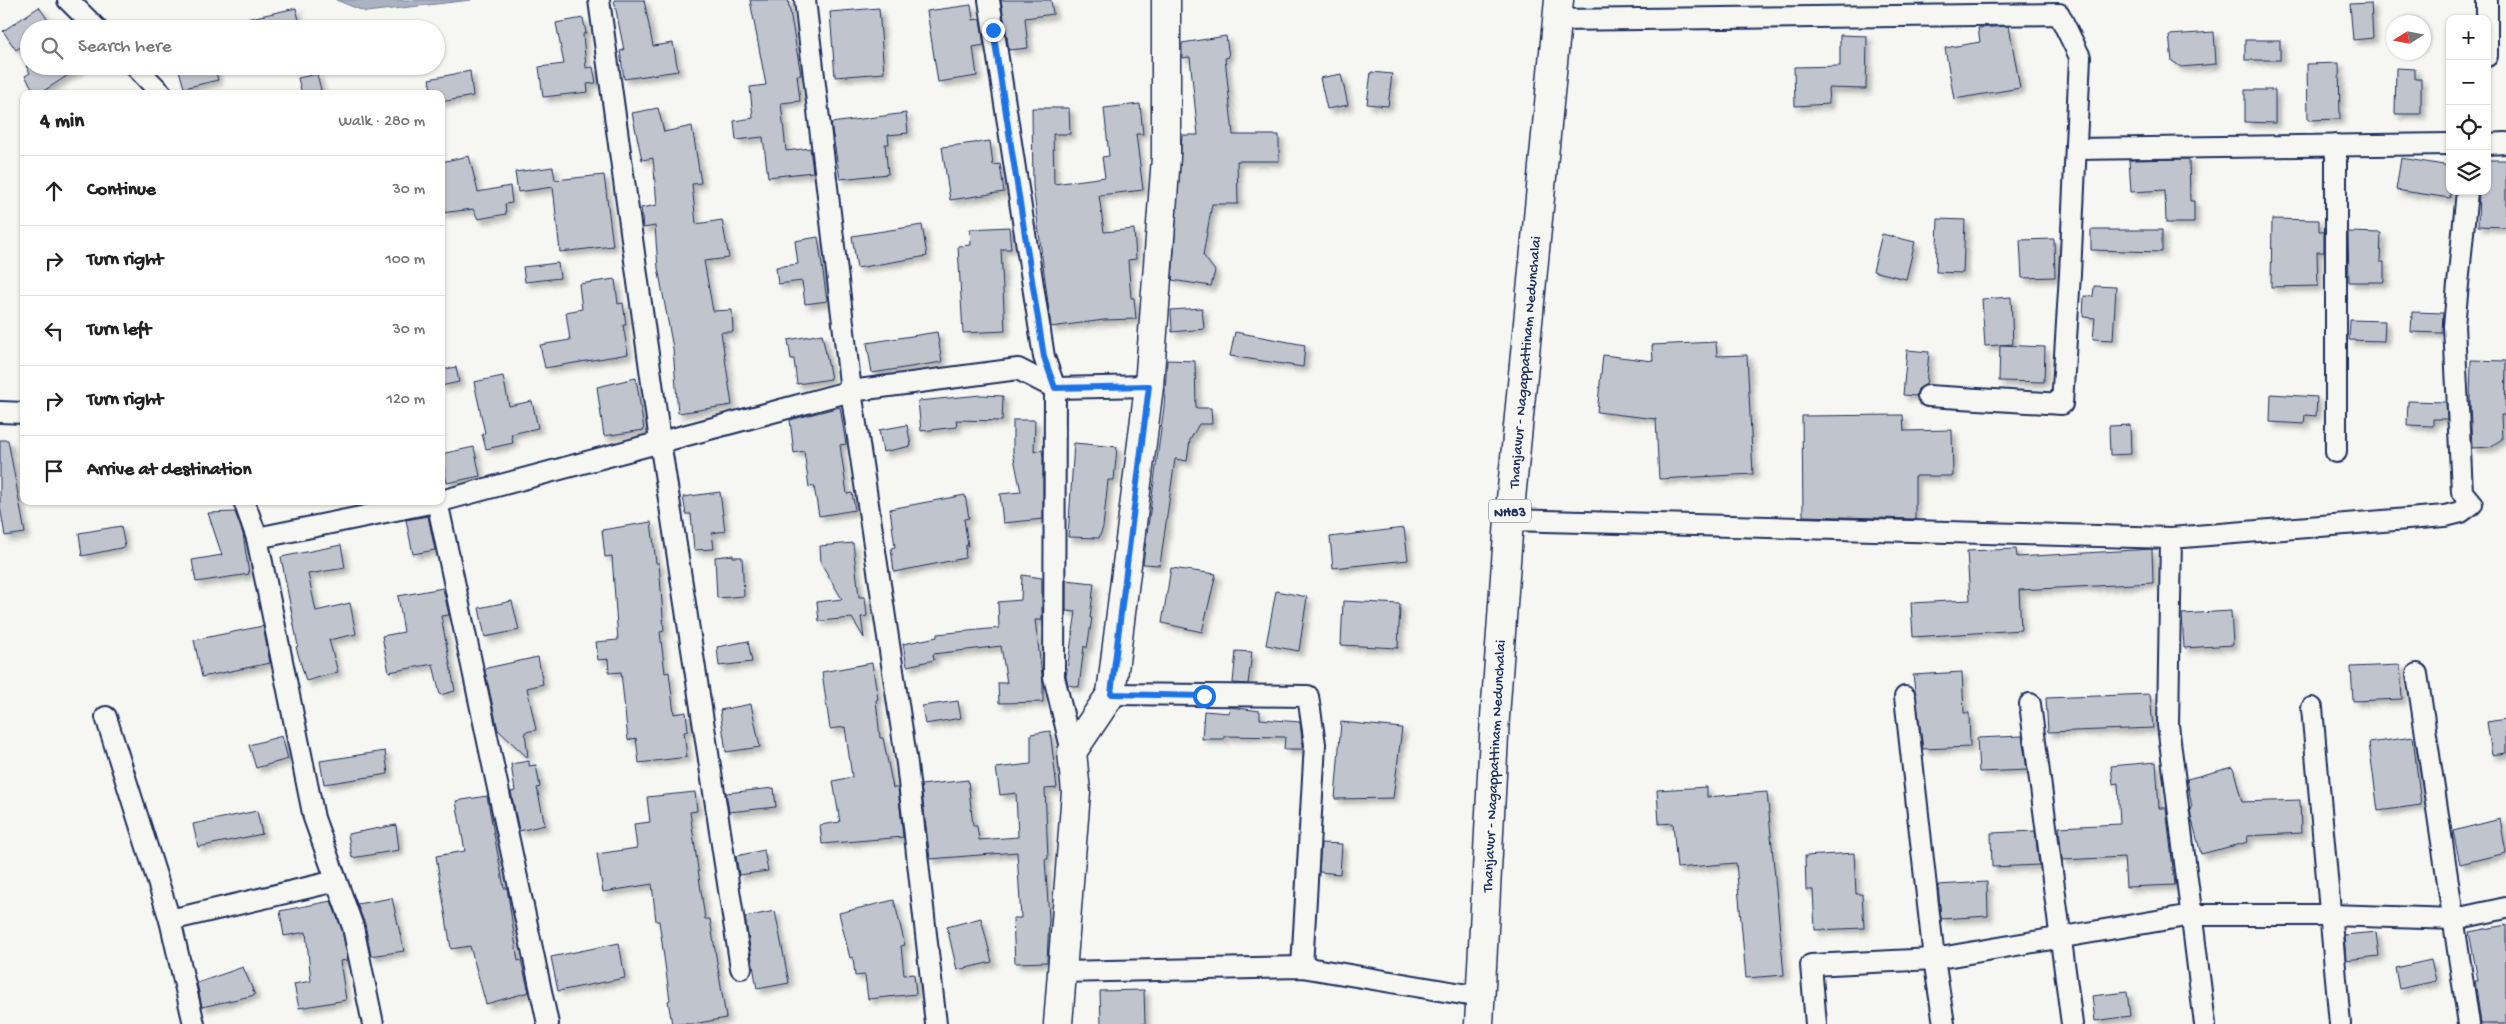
<!DOCTYPE html>
<html lang="en">
<head>
<meta charset="utf-8">
<style>
	body { margin:0; font-family:"Gochi Hand",sans-serif; background:#f6f6f6; color:#222 }
	.controls { position:absolute; right:15px; top:15px; display:grid; overflow:hidden; border-radius:10px; box-shadow:0 1px 4px #0004 }
	.controls button { width:45px; height:45px; display:grid; place-items:center; padding:0; border:0; border-bottom:1px solid #e0e0e0; background:#fff; color:#222; font:25px sans-serif }
	.compass { position:absolute; left:2386px; top:15px; width:45px; height:45px; border-radius:50%; background:#fff; box-shadow:0 1px 4px #0004; rotate:259deg }
	.stop { position:absolute; width:15px; height:15px; margin:-11px; border:4px solid #1a73e8; border-radius:50%; background:#fff }
	.stop.end { background:#1a73e8; border-color:#fff; box-shadow:0 1px 5px #0008 }
	.list { margin:0; padding:0; list-style:none }
	h2 { display:flex; justify-content:space-between; align-items:center; height:65px; margin:0; padding:0 20px; font-size:21px }
	h2 small { font-size:16px; font-weight:400; color:#767676 }
	.list li { display:grid; grid-template-columns:32px 1fr auto; gap:15px; align-items:center; box-sizing:border-box; height:70px; padding:0 20px; border-top:1px solid #e0e0e0 }
	.list b { display:block; font-size:19px; white-space:nowrap }
	.list em { font-size:16px; font-style:normal; color:#767676 }
	.icon { flex:none; width:28px; height:28px; fill:none; stroke:currentColor; stroke-width:2; stroke-linecap:round; stroke-linejoin:round }
	.map { position:relative; flex:none; width:2506px; height:1024px; overflow:hidden }
	.search { position:absolute; background:#fff; box-shadow:0 1px 4px #0004; left:20px; top:20px; width:425px; height:55px; display:flex; align-items:center; gap:12px; box-sizing:border-box; padding:0 18px; border-radius:28px; color:#767676; font-size:19px }
	.panel { position:absolute; background:#fff; box-shadow:0 1px 4px #0004; left:20px; top:90px; width:425px; height:415px; border-radius:10px }
	.map>svg:first-child { display:block }
</style>
</head>
<body>
<div class="map">
<svg width="2506" height="1024" viewBox="0 0 2506 1024">
	<defs>
		<filter id="shadow"><feDropShadow dx="4.5" dy="4.5" stdDeviation="2.5" flood-color="#0004"/></filter>
	</defs>
	<rect width="100%" height="100%" fill="#f6f6f2"/>
	<filter id="ink" filterUnits="userSpaceOnUse"><feTurbulence type="fractalNoise" baseFrequency=".02" numOctaves="2"/><feDisplacementMap in="SourceGraphic" scale="10" xChannelSelector="R" yChannelSelector="G"/><feConvolveMatrix kernelMatrix="1 2 1 2 8 2 1 2 1" color-interpolation-filters="sRGB"/></filter>
	<g filter="url(#ink)">
		<path fill="#abb2c0" stroke="#717e99" d="M336,0H471L366,12Z"/>
		<g fill="#c0c4cd" stroke="#1b2f5e" filter="url(#shadow)">
			<path d="M614,0H644L653,46L673,43L678,71L624,79L620,51L624,50Z"/>
			<path d="M750,0H788L801,75H797L800,101L781,103L786,151L810,148L813,172L768,177L763,137L736,140L734,121L753,118L750,87L766,85Z"/>
			<path d="M1001,0H1051L1053,14L1025,18L1028,48L1009,50Z"/>
			<path d="M2371,3L2373,38L2353,40L2350,4Z"/>
			<path d="M971,5L973,20L980,19L984,45L973,47L977,76L938,82L927,11Z"/>
			<path d="M39,7L54,29H29V41L16,50L3,31Z"/>
			<path d="M296,8L301,29H234L233,22Z"/>
			<path d="M879,8L884,73L835,77L830,12Z"/>
			<path d="M583,18L586,33L583,34L586,68L593,67L596,83L587,84L588,92L543,97L539,67L564,64L556,23Z"/>
			<path d="M2009,26L2020,88L1954,99L1945,48L1980,42L1978,28Z"/>
			<path d="M2214,32L2216,64L2181,67L2172,61L2169,35Z"/>
			<path d="M1840,35L1867,36L1866,89L1828,88L1829,104L1795,106L1794,67L1840,66Z"/>
			<path d="M1226,36L1229,57L1225,58L1233,135H1279V161H1237L1238,204H1212L1203,255L1215,271L1211,286L1172,280L1182,135H1198L1190,57L1182,58V43Z"/>
			<rect x="2245" y="40" width="35" height="20"/>
			<path d="M2339,63L2340,119L2308,120L2307,64Z"/>
			<path d="M26,66H82L39,94H36L25,76L30,73Z"/>
			<path d="M194,66H214L218,80L184,88L179,70Z"/>
			<path d="M2396,68L2415,69V79H2421V114H2395Z"/>
			<path d="M470,71L473,96L441,102V94H432L429,79Z"/>
			<path d="M1371,72L1392,74L1388,106L1367,104Z"/>
			<path d="M317,74L322,94H302L298,78Z"/>
			<path d="M1341,74L1348,105L1327,109L1320,78Z"/>
			<path d="M2245,90H2275V123L2245,122Z"/>
			<path d="M1140,104L1143,134H1136L1143,190L1099,195L1104,232L1134,229L1136,259L1128,260L1131,298H1134L1136,319L1104,320L1051,327L1033,186L1032,108H1069L1070,134H1053L1054,184L1105,177L1102,157L1109,156L1104,108Z"/>
			<path d="M658,108L664,132L692,126L701,183L692,184L696,224L722,220L729,258L704,261L713,311L732,310L733,332H721L732,405L678,413L673,348L658,268L655,226L643,228L641,208L657,205L653,158L642,160L632,113Z"/>
			<path d="M906,113L908,133L888,135L889,144H885L888,174L840,179L831,123Z"/>
			<path d="M990,141L993,165L1000,164L1004,192L950,200L942,147Z"/>
			<path d="M469,156L478,192L510,186L512,203L505,204L506,214L478,219L473,209L441,213V162Z"/>
			<path d="M2401,158L2450,166V198L2396,190Z"/>
			<path d="M2189,159L2190,201H2194V223H2166L2165,190L2131,192L2129,160Z"/>
			<path d="M2487,160H2506V227L2478,226L2479,191H2487Z"/>
			<path d="M553,167L555,180L604,175L613,246L560,252L553,187L518,192L515,172Z"/>
			<path d="M1938,219L1965,220L1963,273L1936,272Z"/>
			<path d="M2272,219L2319,220V231L2324,232V252H2317L2318,286L2271,287Z"/>
			<path d="M922,225L927,256L857,268L852,236Z"/>
			<path d="M1009,227L1011,249H1001L1005,331L963,333L958,246L971,245L970,229Z"/>
			<path d="M2091,230H2162V252L2091,250Z"/>
			<path d="M2348,232L2381,233L2380,262H2384V282H2349Z"/>
			<path d="M1882,234L1915,242L1906,279L1873,271Z"/>
			<path d="M818,237L827,301L805,304L802,281L778,284L776,267L798,264L795,241Z"/>
			<path d="M2054,239L2055,277L2022,278L2020,240Z"/>
			<path d="M558,263L560,278L525,282L523,267Z"/>
			<path d="M615,279L618,304L623,303L626,325H623L628,354L545,368L540,345L570,340L566,312L582,309L579,284Z"/>
			<path d="M2094,286L2116,287L2113,340L2093,339L2095,318L2083,317L2084,296L2093,297Z"/>
			<path d="M2011,297L2013,344L1985,346L1982,299Z"/>
			<path d="M1202,308L1204,329L1172,332L1171,310Z"/>
			<path d="M2412,312L2443,313L2442,333L2411,332Z"/>
			<path d="M2350,320L2385,321L2384,341L2349,340Z"/>
			<path d="M937,332L942,362L872,373L867,343Z"/>
			<path d="M1235,332L1305,345L1303,367L1230,356Z"/>
			<path d="M822,334L831,379L797,384L794,359H791L788,340Z"/>
			<path d="M1716,342L1717,356L1747,355L1753,474L1659,479L1656,419L1597,412L1603,355L1653,361L1652,345Z"/>
			<path d="M2000,345L2045,347L2044,382L1999,381Z"/>
			<path d="M1907,350L1929,352L1926,385L1918,389L1916,396L1903,395Z"/>
			<path d="M1167,360L1195,361L1196,408H1211L1212,424H1199L1190,440L1187,461L1175,459L1160,565L1143,564L1164,407Z"/>
			<path d="M2471,360L2506,361L2505,415H2501L2502,439L2490,447L2472,448L2470,402Z"/>
			<path d="M456,367L459,382L441,386V370Z"/>
			<path d="M503,376L509,406L532,401L538,428L511,434L513,443L486,449L482,434L485,433L474,382Z"/>
			<path d="M636,378L644,430L604,436L597,387Z"/>
			<path d="M2271,394L2317,397L2316,416L2305,415L2304,424L2270,422Z"/>
			<path d="M981,395L1003,396L1002,421L956,420L957,427L921,431L918,401Z"/>
			<path d="M2408,401L2446,402L2447,419H2433V426L2407,425Z"/>
			<path d="M840,407L846,444L840,445L847,494L852,493L855,510L819,516L814,486L809,487L804,451L794,453L790,420Z"/>
			<path d="M1903,415L1904,431L1952,430L1953,476H1915V519L1803,516L1802,416Z"/>
			<path d="M1013,420H1035L1034,452L1042,450L1043,457V519L1003,523L1000,494L1021,492L1013,453Z"/>
			<path d="M907,425L911,446L883,452L879,430Z"/>
			<path d="M2130,425L2131,454L2110,455L2109,426Z"/>
			<path d="M0,440H8L25,533L5,536L0,506Z"/>
			<path d="M1074,443L1117,447L1114,480H1108L1103,527L1099,538L1068,537Z"/>
			<path d="M474,447L480,476L447,483L441,454Z"/>
			<path d="M720,492L725,531L712,533L714,549L694,550L691,514H686L683,497Z"/>
			<path d="M965,495L969,518L964,519L968,546L966,545L965,558L894,572L891,548L895,547L890,509Z"/>
			<path d="M235,512L243,534L249,574L196,582L192,560L222,555L208,513Z"/>
			<path d="M428,516L435,550L413,554L406,520Z"/>
			<path d="M651,522L656,563H659L664,631L660,632L665,673L669,672L674,714L686,712L688,731L684,732L687,757L639,763L636,738L628,740L621,672L609,673L608,659L598,660L596,642L618,640L612,556L605,557L602,530Z"/>
			<path d="M121,526L125,547L82,556L79,533Z"/>
			<path d="M1404,528L1408,560L1333,568L1330,537Z"/>
			<path d="M853,543L859,597H865L867,616L861,617L864,638L852,618L819,621L817,602L842,599L821,563L820,546Z"/>
			<path d="M341,545L345,568L308,574L316,611L350,603L356,634L329,640L338,672L306,681L296,647L298,646L281,557Z"/>
			<path d="M2016,549L2017,557L2152,549L2153,583L2019,590L2021,630L1913,637L1911,603L1970,600L1967,551Z"/>
			<path d="M733,555V557H742L744,596L717,598L715,557Z"/>
			<path d="M1171,568L1216,574L1202,632L1162,623Z"/>
			<path d="M1022,575L1042,578V620H1035L1043,683V702L999,703L998,683H1007L1001,646L933,654L934,660L907,666L903,644L937,637V634L999,628L998,602L1021,600Z"/>
			<path d="M1066,580L1094,583L1090,618H1092L1087,648L1084,646L1079,687L1068,685L1066,676L1076,612L1066,611Z"/>
			<path d="M443,588L449,615L441,616L455,691L440,695L433,664L389,672L382,636L404,632L398,596Z"/>
			<path d="M1276,591L1307,597L1299,651L1266,645Z"/>
			<path d="M512,601L519,630L485,637L479,608Z"/>
			<path d="M1343,601L1400,604L1398,648L1341,645Z"/>
			<path d="M2231,611L2233,645L2184,648L2182,614Z"/>
			<path d="M263,626L270,663L202,677L194,640Z"/>
			<path d="M748,641L752,662L719,666L717,647Z"/>
			<path d="M1236,651L1252,652L1248,684L1233,683Z"/>
			<path d="M538,657L543,684L527,688L536,730L525,732L528,758L498,730L485,671L487,668Z"/>
			<path d="M872,663L878,699L876,700L880,738H883L893,788H898L903,837L822,844L820,825L840,822L833,781L852,777L845,727L830,729L822,672Z"/>
			<path d="M2400,665L2402,699L2353,701L2351,667Z"/>
			<path d="M1962,672L1964,713H1969L1970,747L1923,749L1913,675Z"/>
			<path d="M2150,694L2153,728L2048,732L2046,698Z"/>
			<path d="M958,701L961,718L925,724L922,706Z"/>
			<path d="M751,704L760,747L726,752L720,710Z"/>
			<path d="M1230,707L1260,711V719L1300,722L1303,749H1284L1285,737L1224,736V739H1202L1204,711L1229,713Z"/>
			<path d="M2506,719V753L2492,755L2487,722Z"/>
			<path d="M1341,722L1402,728L1393,798L1335,799Z"/>
			<path d="M1050,731L1057,788L1045,789L1048,859H1045L1049,918L1047,962L1015,963L1013,918H1021L1017,852L930,859L921,785L968,780L973,826H977L979,840L1018,837L1016,793L1000,795L996,768L1031,764V734Z"/>
			<path d="M282,736L288,759L256,768L249,745Z"/>
			<path d="M2022,736L2027,770L1979,772L1977,738Z"/>
			<path d="M2413,737L2421,805L2378,811L2369,743Z"/>
			<path d="M385,751L388,774L324,784L320,761Z"/>
			<path d="M529,761V766L536,765L540,787L537,788L545,825L519,831L511,792L515,791L511,764Z"/>
			<path d="M2156,762L2159,808H2166L2175,885L2126,887L2124,857L2062,860L2059,827L2120,824L2118,783L2113,784L2111,766Z"/>
			<path d="M2233,767L2242,802L2300,800L2301,833L2247,836L2248,842L2201,854L2191,816L2190,807H2192L2187,779Z"/>
			<path d="M1707,787V797L1767,792L1784,975L1746,978L1736,863L1677,868L1673,823L1659,824L1657,790Z"/>
			<path d="M774,788L776,807L729,812L726,793Z"/>
			<path d="M695,792L697,811L690,812L705,919H710L726,1018L693,1024H672L668,1001L670,1000L659,921H656L652,884L603,892L597,854L637,848L634,824L650,822L647,797Z"/>
			<path d="M487,796L504,888H507L518,961L521,960L529,992L486,1004L470,946L451,949L436,856L465,851L456,801Z"/>
			<path d="M257,811L262,834L198,847L193,824Z"/>
			<path d="M2500,819L2506,853L2460,864L2453,831Z"/>
			<path d="M396,825L399,850L352,858L348,834Z"/>
			<path d="M2035,831L2039,865L1992,867L1991,833Z"/>
			<path d="M1321,843L1342,844L1340,874L1319,872Z"/>
			<path d="M764,850L768,871L739,875L736,856Z"/>
			<path d="M1854,853L1856,894H1862L1864,928L1815,930L1813,890H1806L1805,856Z"/>
			<path d="M1987,882L1988,916L1941,919L1938,885Z"/>
			<path d="M392,898L404,951L371,956L365,924L357,904Z"/>
			<path d="M894,900L905,945L901,946L904,975L914,974L916,994L868,999L865,975L855,976L853,957L850,958L839,913Z"/>
			<path d="M331,901L342,930L348,960L340,961L346,1000L299,1008L294,984L311,981L306,932L284,936L280,911Z"/>
			<path d="M775,911L789,983L757,989L745,917Z"/>
			<path d="M981,918L992,962L957,970L947,927Z"/>
			<path d="M2506,925V1024H2481L2475,980H2478L2469,932Z"/>
			<path d="M2376,932L2379,956L2346,960L2344,935Z"/>
			<path d="M619,943L625,978L558,991L551,957Z"/>
			<path d="M2431,960L2436,981L2399,989L2395,968Z"/>
			<path d="M243,967L255,995L202,1007L197,983Z"/>
			<path d="M1144,990L1145,1024H1101L1100,991Z"/>
			<path d="M2127,992L2130,1016L2095,1021L2092,996Z"/>
		</g>
		<g fill="none" stroke-linecap="round" stroke-linejoin="round">
			<defs>
				<g id="street">
					<path d="M68,0L97,29"/>
					<path d="M599,0L660,441L741,968"/>
					<path d="M805,0L851,391L907,764L936,1024"/>
					<path d="M989,0L1044,357L1055,388L1054,677L1072,752"/>
					<path d="M2487,0V19"/>
					<path d="M2487,19V56"/>
					<path d="M1556,20L2059,14L2080,57L2070,274L2062,404L1928,396"/>
					<path d="M135,66L162,94"/>
					<path d="M2487,144L2506,143"/>
					<path d="M2076,149L2450,144"/>
					<path d="M0,412L24,413"/>
					<path d="M2336,452V145"/>
					<path d="M244,501L257,538L314,818L353,927L373,1024"/>
					<path d="M437,501L548,1024"/>
					<path d="M441,501L851,391L1018,369L1055,388L1149,386"/>
					<path d="M1509,520L2171,538L2168,725L2205,1024"/>
					<path d="M257,538L440,501"/>
					<path d="M2171,538L2445,516L2461,512L2472,504L2462,492L2454,326L2467,191"/>
					<path d="M2417,674L2469,1024"/>
					<path d="M1111,694L1308,696L1315,744L1302,967"/>
					<path d="M1905,697L1934,959L1944,1024"/>
					<path d="M2030,704L2072,1024"/>
					<path d="M2312,708L2340,1024"/>
					<path d="M106,717L170,920"/>
					<path d="M1061,972L1302,967L1480,997"/>
					<path d="M194,1024L170,920L336,881"/>
					<path d="M1816,1024L1811,965L1934,959L2192,915H2330L2455,919L2506,908"/>
				</g>
				<path id="primary" d="M1058,1024L1076,792L1072,752L1111,694L1149,386L1166,157V0"/>
				<path id="highway" d="M1479,1024L1495,717L1509,520L1559,0"/>
			</defs>
			<use href="#street" stroke="#1b2f5e" stroke-width="24"/>
			<use href="#primary" stroke="#1b2f5e" stroke-width="31"/>
			<use href="#highway" stroke="#1b2f5e" stroke-width="31"/>
			<use href="#street" stroke="#f6f6f2" stroke-width="20"/>
			<use href="#primary" stroke="#f6f6f2" stroke-width="28"/>
			<use href="#highway" stroke="#f6f6f2" stroke-width="28"/>
		</g>
	</g>
	<g fill="none" stroke-linecap="round" stroke-linejoin="round" filter="url(#ink)">
		<path stroke="#1a73e8" stroke-width="6" d="M993,30L1044,357L1055,388L1149,386L1111,694L1204,696"/>
	</g>
	<g text-anchor="middle" stroke-width="4" stroke-linejoin="round" paint-order="stroke">
		<rect fill="#f6f6f2" stroke="#5d6b8a" stroke-width="1" x="1489" y="499.5" width="42" height="23" rx="4"/>
		<g font-size="14" font-weight="bold" fill="#1b2f5e">
			<text x="1510" y="516">NH83</text>
		</g>
		<g font-size="15" fill="#1b2f5e" stroke="#f6f6f2">
			<text transform="translate(1524 362) rotate(-85)" y="5">Thanjavur - Nagappattinam Nedunchalai</text>
			<text transform="translate(1493 766) rotate(-87)" y="5">Thanjavur - Nagappattinam Nedunchalai</text>
		</g>
	</g>
</svg>
<div class="controls">
<button>+</button>
<button>−</button>
<button><svg class="icon" aria-label="locate" viewBox="0 0 24 24"><circle cx="12" cy="12" r="6"/><path d="M12 2v4M12 18v4M2 12h4M18 12h4"/></svg></button>
<button><svg class="icon" aria-label="layers" viewBox="0 0 24 24"><path d="M12 4l9 5-9 5-9-5zM3 14l9 5 9-5"/></svg></button>
</div>
<svg class="compass" viewBox="-18 -18 36 36"><path d="M0-13l5 13h-10z" fill="#e53935"/><path d="M0 13l5-13h-10z" fill="#767676"/></svg>
<div class="stop" style="left:1204px;top:696px"></div>
<div class="stop end" style="left:993px;top:30px"></div>
<div class="search"><svg class="icon" aria-label="search" viewBox="0 0 24 24"><circle cx="10" cy="10" r="6"/><path d="M15 15l6 6"/></svg>Search here</div>
<section class="panel">
<h2>4 min<small>Walk · 280 m</small></h2>
<ul class="list">
<li><svg class="icon" aria-label="ahead" viewBox="0 0 24 24"><path d="M12 20V5M6 11l6-6 6 6"/></svg><div><b>Continue</b></div><em>30 m</em></li>
<li><svg class="icon" aria-label="right" viewBox="0 0 24 24"><path d="M7 20v-9h11M14 6l5 5-5 5"/></svg><div><b>Turn right</b></div><em>100 m</em></li>
<li><svg class="icon" aria-label="left" viewBox="0 0 24 24"><path d="M17 20v-9H6M10 6l-5 5 5 5"/></svg><div><b>Turn left</b></div><em>30 m</em></li>
<li><svg class="icon" aria-label="right" viewBox="0 0 24 24"><path d="M7 20v-9h11M14 6l5 5-5 5"/></svg><div><b>Turn right</b></div><em>120 m</em></li>
<li><svg class="icon" aria-label="arrive" viewBox="0 0 24 24"><path d="M6 21V4h12l-3 4 3 4H6"/></svg><div><b>Arrive at destination</b></div></li>
</ul>
</section>
</div>
</body>
</html>
